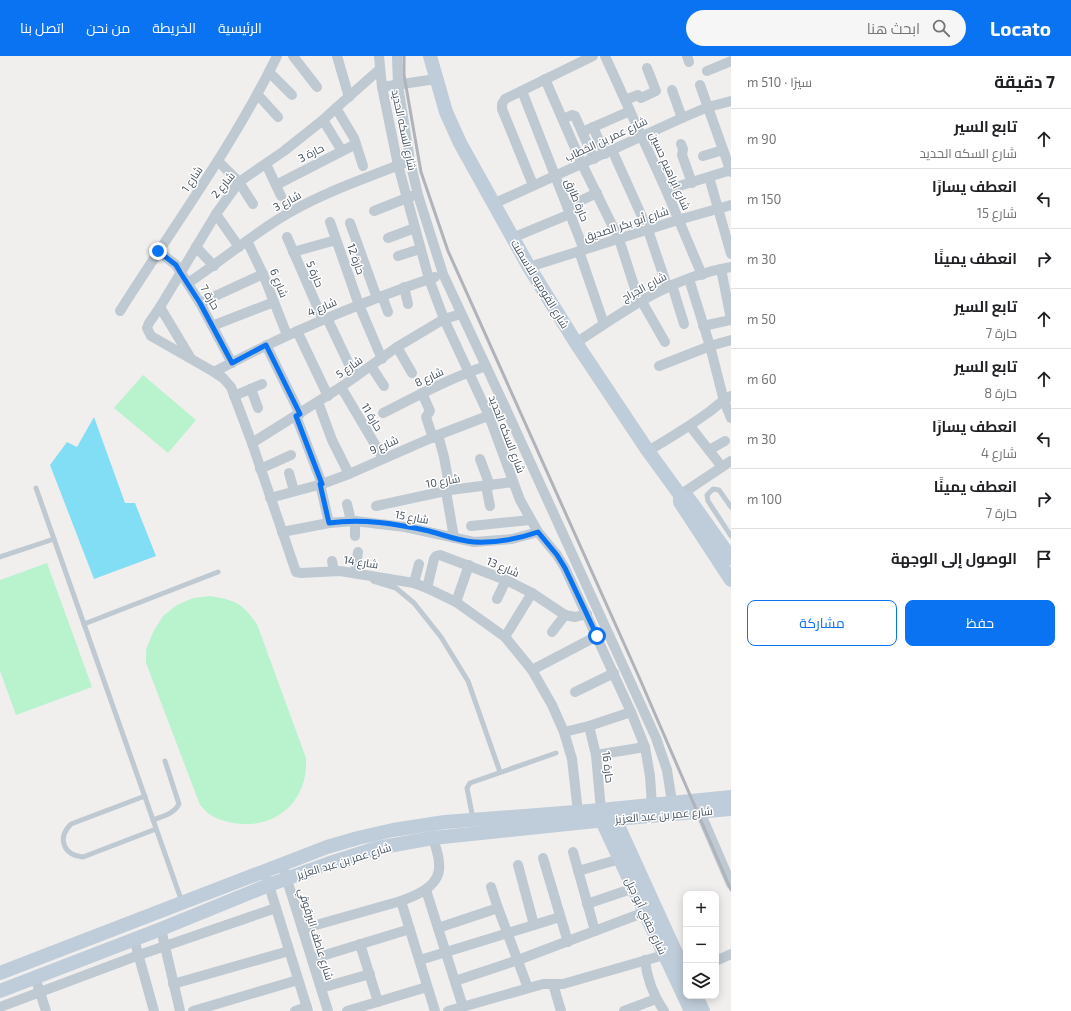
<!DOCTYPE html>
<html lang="ar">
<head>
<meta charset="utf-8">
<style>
	body { margin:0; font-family:"Exo 2",Cairo,sans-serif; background:#f6f6f6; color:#202124; direction:rtl }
	.controls { position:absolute; right:12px; bottom:12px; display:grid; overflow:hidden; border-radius:8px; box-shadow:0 2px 10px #0003 }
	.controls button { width:36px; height:36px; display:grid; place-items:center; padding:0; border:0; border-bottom:1px solid #e0e0e0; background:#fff; color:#202124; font:20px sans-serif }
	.stop { position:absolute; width:12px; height:12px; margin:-9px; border:3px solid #0973f1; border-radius:50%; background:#fff }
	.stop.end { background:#0973f1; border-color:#fff; box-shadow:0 1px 4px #0008 }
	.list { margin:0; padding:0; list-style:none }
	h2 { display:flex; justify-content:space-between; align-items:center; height:52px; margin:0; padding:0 16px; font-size:17px }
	h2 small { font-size:13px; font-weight:400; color:#757577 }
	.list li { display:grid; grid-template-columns:26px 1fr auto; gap:12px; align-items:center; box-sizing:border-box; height:60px; padding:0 16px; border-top:1px solid #e0e0e0 }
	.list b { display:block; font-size:15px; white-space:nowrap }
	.list p { margin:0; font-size:13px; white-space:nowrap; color:#757577 }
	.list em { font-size:13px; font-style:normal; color:#757577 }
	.actions { display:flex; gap:8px; padding:12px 16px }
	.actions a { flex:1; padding:9px 0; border:1px solid #0973f1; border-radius:8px; text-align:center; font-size:14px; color:#0973f1 }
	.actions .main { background:#0973f1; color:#fff }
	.icon { flex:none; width:22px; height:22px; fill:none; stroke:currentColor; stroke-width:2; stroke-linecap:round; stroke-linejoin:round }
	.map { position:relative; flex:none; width:731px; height:955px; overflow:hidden; direction:ltr }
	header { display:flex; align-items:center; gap:24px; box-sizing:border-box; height:56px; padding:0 20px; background:#0973f1; color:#fff }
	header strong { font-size:19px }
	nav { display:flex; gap:22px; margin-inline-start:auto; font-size:14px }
	.search { width:280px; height:36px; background:#f6f6f6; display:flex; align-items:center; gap:10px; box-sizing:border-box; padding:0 14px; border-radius:22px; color:#757577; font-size:15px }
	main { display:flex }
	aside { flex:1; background:#fff }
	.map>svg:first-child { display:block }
</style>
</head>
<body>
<header>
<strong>Locato</strong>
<div class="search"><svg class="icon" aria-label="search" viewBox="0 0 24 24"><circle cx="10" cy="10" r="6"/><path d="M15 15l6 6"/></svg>ابحث هنا</div>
<nav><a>الرئيسية</a><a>الخريطة</a><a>من نحن</a><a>اتصل بنا</a></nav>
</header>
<main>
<aside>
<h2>7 دقيقة<small>سيرًا · 510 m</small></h2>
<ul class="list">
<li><svg class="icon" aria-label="ahead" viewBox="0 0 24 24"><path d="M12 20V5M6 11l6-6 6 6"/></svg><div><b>تابع السير</b><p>شارع السكه الحديد</p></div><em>90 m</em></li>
<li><svg class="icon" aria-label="left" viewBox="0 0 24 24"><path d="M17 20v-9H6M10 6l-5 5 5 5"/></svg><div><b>انعطف يسارًا</b><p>شارع 15</p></div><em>150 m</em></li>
<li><svg class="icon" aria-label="right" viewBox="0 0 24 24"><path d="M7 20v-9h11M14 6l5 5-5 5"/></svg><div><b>انعطف يمينًا</b></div><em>30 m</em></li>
<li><svg class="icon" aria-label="ahead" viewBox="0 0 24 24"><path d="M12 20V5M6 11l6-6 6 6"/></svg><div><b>تابع السير</b><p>حارة 7</p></div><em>50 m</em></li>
<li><svg class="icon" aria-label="ahead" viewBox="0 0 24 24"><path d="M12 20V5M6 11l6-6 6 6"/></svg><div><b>تابع السير</b><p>حارة 8</p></div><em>60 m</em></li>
<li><svg class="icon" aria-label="left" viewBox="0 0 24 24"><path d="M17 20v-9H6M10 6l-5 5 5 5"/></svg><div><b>انعطف يسارًا</b><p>شارع 4</p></div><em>30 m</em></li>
<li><svg class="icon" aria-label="right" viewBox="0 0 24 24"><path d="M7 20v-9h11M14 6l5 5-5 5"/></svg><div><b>انعطف يمينًا</b><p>حارة 7</p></div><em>100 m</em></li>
<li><svg class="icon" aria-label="arrive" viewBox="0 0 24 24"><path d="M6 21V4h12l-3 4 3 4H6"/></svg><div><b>الوصول إلى الوجهة</b></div></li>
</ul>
<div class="actions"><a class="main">حفظ</a><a>مشاركة</a></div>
</aside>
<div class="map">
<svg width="731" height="955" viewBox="0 0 731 955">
	<rect width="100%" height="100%" fill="#f1eeee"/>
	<g fill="#b9f3ce">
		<path d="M143,319L196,364L168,397L114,352Z"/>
		<path d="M47,507L92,631L16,659L0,615V524Z"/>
		<path d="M210,540C235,544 242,547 257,568L306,702C309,749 270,778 225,765C222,764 217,763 214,761C209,759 204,753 200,749L146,607V594L153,576L163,560L177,549L193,542Z"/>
	</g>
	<path fill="#82def4" d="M94,361L125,447H135L156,500L94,523L50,409L67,386L77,391Z"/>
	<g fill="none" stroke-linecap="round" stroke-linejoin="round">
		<g stroke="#bec9d2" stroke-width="5">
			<path d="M36,432L182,846"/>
			<path d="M731,451L719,434L713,433L707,439L708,445L731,480"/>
			<path d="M0,501L54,483"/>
			<path d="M373,525L396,532L414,547L441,581L468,625L500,716"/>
			<path d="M84,568L218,516"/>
			<path d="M145,740L71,768C57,782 63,799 83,801L156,773"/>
			<path d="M473,763L467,732L470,727L556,697"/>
			<path d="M153,764C163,760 174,758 179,748L165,705"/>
		</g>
		<g stroke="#bec9d2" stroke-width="10">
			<path d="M293,0L317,31"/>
			<path d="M337,0L349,41"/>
			<path d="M379,0L382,31L398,109L429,223L444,263L489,360L520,444L538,476L557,499L565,512L631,656L645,691L650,720L652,749"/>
			<path d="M397,0L398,29L410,105L418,139L443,218L506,353L656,682L667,714L672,746"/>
			<path d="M605,0L666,134L702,219"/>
			<path d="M687,0L689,6"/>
			<path d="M380,13L336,52L323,64L284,95L239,126L216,158L160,251L149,267L147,272L151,280L214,316L223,322L231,331L252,387L296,516L301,517L340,515L414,527L427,532L456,546L505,581L532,614L552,649L564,676L572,703L578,756"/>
			<path d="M707,15L731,5"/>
			<path d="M269,16L292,39"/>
			<path d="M545,23L582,108L619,183L639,245"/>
			<path d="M700,29L731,116"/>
			<path d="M382,31L436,23"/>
			<path d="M672,34L682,62"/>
			<path d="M522,35L584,194"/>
			<path d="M258,39L278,61"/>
			<path d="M625,44L638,39L641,42L656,35L647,12"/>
			<path d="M336,52L354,82L363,110"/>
			<path d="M563,63L572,59L575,60L594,103"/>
			<path d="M323,64L342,95"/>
			<path d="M593,71L605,98"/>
			<path d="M582,76L630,55"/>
			<path d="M681,88L683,93L682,99L692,127"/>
			<path d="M612,94L648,174L667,230"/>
			<path d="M703,100L723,94"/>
			<path d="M218,105L239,126L253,148"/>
			<path d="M266,108L281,140"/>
			<path d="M709,121L731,198"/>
			<path d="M276,129L356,88"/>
			<path d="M533,129L502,53V48L505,43L593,0"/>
			<path d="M666,134L731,114"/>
			<path d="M493,148L682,62L708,51L731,45"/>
			<path d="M567,151L597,137"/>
			<path d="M374,155L412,140"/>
			<path d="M216,158L239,191"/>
			<path d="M330,166L359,249L382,303"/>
			<path d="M350,167L377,242"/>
			<path d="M287,181L323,264"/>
			<path d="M388,182L415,172"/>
			<path d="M512,182L570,158"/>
			<path d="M247,185L263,218L287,279"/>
			<path d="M196,191L214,210"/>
			<path d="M158,195L176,209L200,247L232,307"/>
			<path d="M579,195L604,268"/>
			<path d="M293,196L336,184"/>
			<path d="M398,200L420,193"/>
			<path d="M529,211L678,164L731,149"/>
			<path d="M721,213L731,263"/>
			<path d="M689,223L710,290L724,345L731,362"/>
			<path d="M188,227C218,207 246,184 277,164C316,139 361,124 404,107"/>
			<path d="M672,229L684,268"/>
			<path d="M404,231L408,248"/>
			<path d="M382,240L388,256"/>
			<path d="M641,244L665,286"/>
			<path d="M200,247L263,218"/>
			<path d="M160,251L190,301"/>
			<path d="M120,255C173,171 233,90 277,0"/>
			<path d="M327,262L355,321"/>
			<path d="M212,270L274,246"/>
			<path d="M703,270L731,264"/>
			<path d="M297,275L328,340"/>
			<path d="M576,287C625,254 671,221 731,211"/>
			<path d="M266,289L300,358"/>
			<path d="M397,291L412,317"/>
			<path d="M371,310L384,330"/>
			<path d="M659,310L710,290L731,284"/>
			<path d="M214,316C285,278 359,247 435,221"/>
			<path d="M341,331L383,402"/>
			<path d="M251,333L258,352"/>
			<path d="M422,337L430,355L426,361L433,382"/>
			<path d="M234,340L262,328"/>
			<path d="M318,346L332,384L349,418"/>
			<path d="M383,357C417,340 450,322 486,310"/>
			<path d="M296,360L322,428"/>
			<path d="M690,370L722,411"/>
			<path d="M438,379L444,401L450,434"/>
			<path d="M252,387L341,331L397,291L444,263L461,258"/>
			<path d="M709,394L725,385"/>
			<path d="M648,395C668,383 687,372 706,358C714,353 723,343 731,340"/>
			<path d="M480,403L490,430"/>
			<path d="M260,413L291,399"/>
			<path d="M289,417L294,435"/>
			<path d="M320,428L329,467"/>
			<path d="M486,430L490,450"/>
			<path d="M446,435L454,482"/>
			<path d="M680,439L731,405"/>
			<path d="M270,442L322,428L349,418L438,379L506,353"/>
			<path d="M347,448L351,465"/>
			<path d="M376,450L450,434L513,426"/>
			<path d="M355,465V480"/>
			<path d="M471,470L530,464"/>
			<path d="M282,476L329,467L355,465L405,471L474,486L512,483L538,476"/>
			<path d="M332,505L334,515"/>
			<path d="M355,516L358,496"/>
			<path d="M414,527L419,508"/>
			<path d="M427,532L434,503L436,500L440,499L506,524L532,537L565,559L575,561L587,558"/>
			<path d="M497,543L506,524"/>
			<path d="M456,546L469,509"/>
			<path d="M552,576L565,559"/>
			<path d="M505,581L532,537"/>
			<path d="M532,614L597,580"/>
			<path d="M575,636L614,617"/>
			<path d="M589,670L596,699L601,754"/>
			<path d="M564,676L589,670L631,656"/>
			<path d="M596,699L645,691"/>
			<path d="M700,756L731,828"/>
			<path d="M573,796L595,875"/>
			<path d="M543,802L568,886"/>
			<path d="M282,808L328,955"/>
			<path d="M518,809L534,869"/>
			<path d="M578,815L620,803"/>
			<path d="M267,823L308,955"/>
			<path d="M491,831L498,852L528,932"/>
			<path d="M426,834L463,951"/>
			<path d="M401,845L435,955"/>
			<path d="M587,848L634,832"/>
			<path d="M438,872L498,852"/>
			<path d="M161,873L180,955"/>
			<path d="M302,873L401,845C418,839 442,829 439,807C439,799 435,790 433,782"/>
			<path d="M134,883L154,955"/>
			<path d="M360,888L378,946"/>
			<path d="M312,903L410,873"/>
			<path d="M420,904L560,861"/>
			<path d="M645,904C647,923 653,939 664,955"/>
			<path d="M716,905L731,898"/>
			<path d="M35,921L46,955"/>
			<path d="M455,925L518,904L645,856"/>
			<path d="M173,928L289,895"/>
			<path d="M553,928L561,955"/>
			<path d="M321,932L370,918"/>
			<path d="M0,951L139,899L276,852"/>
			<path d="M193,955L298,924"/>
			<path d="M295,955L307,951"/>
			<path d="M347,955L427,931"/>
			<path d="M448,955L543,928H563L664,899"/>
			<path d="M624,955L656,943"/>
		</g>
		<g stroke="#bfccd9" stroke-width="14">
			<path d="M430,0L446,56L460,87L529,211L576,287L648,395L680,439L688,442L694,450L731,502"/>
			<path d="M680,439V446L682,449L731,524"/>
			<path d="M615,763L686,919"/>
			<path d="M602,765L691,955"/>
			<path d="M0,917L327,791L358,782L393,774L445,766L601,754L731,741"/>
			<path d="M0,935L161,873L269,829L327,808L377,792L433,782L615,763L731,753"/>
			<path d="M696,940L703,955"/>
		</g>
		<path stroke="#b0b4ba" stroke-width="3" d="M404,0V19L421,116L448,195L639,621L731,834"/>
	</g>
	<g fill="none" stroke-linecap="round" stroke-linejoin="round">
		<path stroke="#0973f1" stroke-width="5" d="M158,195L176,209L180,216L200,247L232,307L266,289L300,358L296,360L322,428H320L329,467C362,462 397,468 429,475C444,479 459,485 474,486C496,487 518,483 538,476L557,499L565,512L597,580"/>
	</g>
	<g text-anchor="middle" stroke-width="3" stroke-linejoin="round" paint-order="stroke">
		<g font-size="11" fill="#45525e" stroke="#fff">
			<text transform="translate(404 74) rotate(78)" y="4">شارع السكه الحديد</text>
			<text transform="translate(606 83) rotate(-25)" y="4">شارع عمر بن الخطاب</text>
			<text transform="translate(311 97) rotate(-27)" y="4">حارة 3</text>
			<text transform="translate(670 115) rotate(66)" y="4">شارع ابراهيم حسين</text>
			<text transform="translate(192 123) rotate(-56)" y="4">شارع 1</text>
			<text transform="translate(223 129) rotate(-50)" y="4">شارع 2</text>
			<text transform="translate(577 144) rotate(68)" y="4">حارة طارق</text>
			<text transform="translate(287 145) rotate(-28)" y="4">شارع 3</text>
			<text transform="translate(626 168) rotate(-18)" y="4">شارع أبو بكر الصديق</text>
			<text transform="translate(356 203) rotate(71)" y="4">حارة 12</text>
			<text transform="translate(315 218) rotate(67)" y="4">حارة 5</text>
			<text transform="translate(279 227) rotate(68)" y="4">شارع 6</text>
			<text transform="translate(540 228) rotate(59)" y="4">شارع القوميه للاسمنت</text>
			<text transform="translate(644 231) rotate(-28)" y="4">شارع الجراج</text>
			<text transform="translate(210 241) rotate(60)" y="4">حارة 7</text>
			<text transform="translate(322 251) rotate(-23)" y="4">شارع 4</text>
			<text transform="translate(349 311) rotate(-35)" y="4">شارع 5</text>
			<text transform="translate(429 321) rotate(-25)" y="4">شارع 8</text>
			<text transform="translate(372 361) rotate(59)" y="4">حارة 11</text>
			<text transform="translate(507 378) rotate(69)" y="4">شارع السكه الحديد</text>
			<text transform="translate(384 389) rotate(-23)" y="4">شارع 9</text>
			<text transform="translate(443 425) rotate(-10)" y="4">شارع 10</text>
			<text transform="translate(412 461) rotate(10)" y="4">شارع 15</text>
			<text transform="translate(361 506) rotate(8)" y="4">شارع 14</text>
			<text transform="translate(503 511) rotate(23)" y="4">شارع 13</text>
			<text transform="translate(608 711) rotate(83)" y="4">حارة 16</text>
			<text transform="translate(664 759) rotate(-5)" y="4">شارع عمر بن عبد العزيز</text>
			<text transform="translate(344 805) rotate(-17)" y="4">شارع عمر بن عبد العزيز</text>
			<text transform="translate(646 860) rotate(65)" y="4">شارع حفني أبو جبل</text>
			<text transform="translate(316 878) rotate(73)" y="4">شارع عاطف البرقوقي</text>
		</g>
	</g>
</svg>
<div class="controls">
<button>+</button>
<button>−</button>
<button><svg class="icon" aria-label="layers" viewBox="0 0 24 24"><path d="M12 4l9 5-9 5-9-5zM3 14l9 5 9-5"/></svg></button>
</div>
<div class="stop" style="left:597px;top:580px"></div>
<div class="stop end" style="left:158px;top:195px"></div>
</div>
</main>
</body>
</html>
